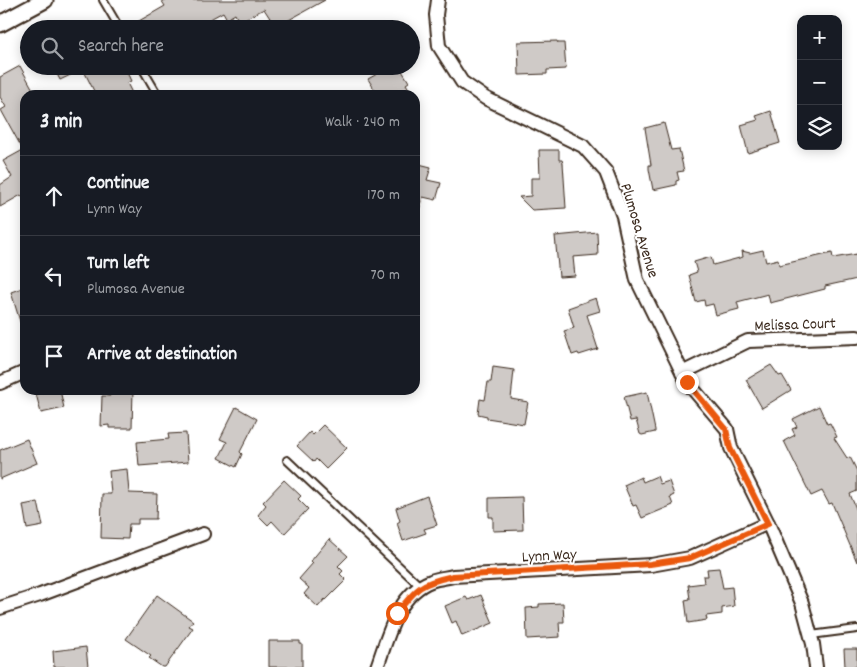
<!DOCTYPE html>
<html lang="en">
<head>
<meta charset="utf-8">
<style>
	body { margin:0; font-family:Dekko,sans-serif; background:#242831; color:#f1f3f6 }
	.controls { position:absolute; right:15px; top:15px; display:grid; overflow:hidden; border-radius:10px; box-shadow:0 2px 12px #0003 }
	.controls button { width:45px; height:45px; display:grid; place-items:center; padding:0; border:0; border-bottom:1px solid #363941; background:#171b24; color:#f1f3f6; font:25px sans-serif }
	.stop { position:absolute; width:15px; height:15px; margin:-11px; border:4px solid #ea580c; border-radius:50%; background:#fff }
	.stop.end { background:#ea580c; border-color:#fff; box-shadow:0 1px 5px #0008 }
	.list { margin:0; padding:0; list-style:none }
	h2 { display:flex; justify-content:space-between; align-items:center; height:65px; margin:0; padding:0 20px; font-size:21px }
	h2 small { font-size:16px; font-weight:400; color:#9ea1a6 }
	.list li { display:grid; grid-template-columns:32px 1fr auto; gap:15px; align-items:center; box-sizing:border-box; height:80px; padding:0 20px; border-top:1px solid #363941 }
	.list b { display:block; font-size:19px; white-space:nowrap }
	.list p { margin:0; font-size:16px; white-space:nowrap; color:#9ea1a6 }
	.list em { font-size:16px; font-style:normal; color:#9ea1a6 }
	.icon { flex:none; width:28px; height:28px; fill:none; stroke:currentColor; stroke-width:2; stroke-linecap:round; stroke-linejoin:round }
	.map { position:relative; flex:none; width:857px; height:667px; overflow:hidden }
	.search { position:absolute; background:#171b24; box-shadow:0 2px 12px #0003; left:20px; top:20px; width:400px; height:55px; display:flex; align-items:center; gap:12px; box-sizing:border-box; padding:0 18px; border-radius:28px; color:#9ea1a6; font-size:19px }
	.panel { position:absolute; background:#171b24; box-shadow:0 2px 12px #0003; left:20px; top:90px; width:400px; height:305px; border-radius:15px }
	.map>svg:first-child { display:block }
</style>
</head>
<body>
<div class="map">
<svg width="857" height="667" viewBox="0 0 857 667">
	<rect width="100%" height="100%" fill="#fff"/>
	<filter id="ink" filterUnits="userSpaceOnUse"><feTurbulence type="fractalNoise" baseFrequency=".02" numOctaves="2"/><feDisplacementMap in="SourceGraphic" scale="10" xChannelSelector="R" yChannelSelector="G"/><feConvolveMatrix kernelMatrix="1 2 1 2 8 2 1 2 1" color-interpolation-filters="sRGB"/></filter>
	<g filter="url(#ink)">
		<g fill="#cfcac7" stroke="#3b2a1e">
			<path d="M161,0H325L287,21V22L277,29L264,9L239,22L235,14L227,19L223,12L192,29H125L165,6Z"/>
			<path d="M557,41L558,43H564L566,69L547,70V74L519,75L518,42Z"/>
			<path d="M20,66L36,95H25V201L21,195L0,207V185L12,177L3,161L23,150L1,110L6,107L0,97V77Z"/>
			<path d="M53,66H124L131,81L127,83L133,95H96L83,69L60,80Z"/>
			<path d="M372,66H399L409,82L406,84L413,95H378L368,79L377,74Z"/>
			<path d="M771,111L780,143L748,153L741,125L758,120L756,116Z"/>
			<path d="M664,123L671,150L679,149L684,171L677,172L679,180L676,181V185L653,190L649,169V165H651L645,128Z"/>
			<path d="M539,150H559V160H562L563,163L566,208L532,210L519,197L531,196V178H540Z"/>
			<path d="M415,163L431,167L427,180L441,183L436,200L423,197L420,211H415Z"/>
			<path d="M597,232L598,255L573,257L575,276L559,277L555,236Z"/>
			<path d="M763,250L766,262L778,259L779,265L832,253L833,258L857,254V279L825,286V289L770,303L768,294L737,302L739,309L716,315L713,304L705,306L704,300L696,302L689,275L697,272L694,262L711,257L713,265L743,257L742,251L750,253Z"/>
			<path d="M25,287V328H22L11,292Z"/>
			<path d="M596,298L600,311L587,315L598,349L579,355L578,353L572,355L564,331L574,328L568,308Z"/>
			<path d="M771,365L779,376L782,375L791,390L762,408L746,380Z"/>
			<path d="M493,367L514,370L511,399L528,402L524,424L487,418V416L478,414L480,399L485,400L488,382H491Z"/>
			<path d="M54,390H60L64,408L41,413L36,394Z"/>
			<path d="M110,390H133L132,428H109V425L101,426L102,396H110Z"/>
			<path d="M647,392L655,430V432L642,435L640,434L636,420L630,421L624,397Z"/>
			<path d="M819,406L827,424L830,423L837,437L834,438L847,458L850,457L857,471V491L850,494L857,511V562L832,503L829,504L822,491L811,496L784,441L795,435L792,429L797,427L793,419Z"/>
			<path d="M236,407L257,419L240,452L242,454L236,467L219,458L227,442L220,439Z"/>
			<path d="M323,425L347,448L326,469L316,459L314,462L297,446L310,432L313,435Z"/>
			<path d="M186,433L188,462L139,466L137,442L169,439L168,434Z"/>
			<path d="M27,439L37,463L0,479V450Z"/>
			<path d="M127,469L129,493L157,494L156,519H138V524H129L128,539L101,538L102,494H111L109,471Z"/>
			<path d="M657,476L660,484L669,481L674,495L670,497L673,505L642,518L636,505L633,506L624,485L641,477L643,482Z"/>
			<path d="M284,480L301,496L298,499L308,509L284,534L272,521L268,525L258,515L266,505L263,502Z"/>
			<path d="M427,496L437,525L424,529L426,533L403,541L397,523L400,521L396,508Z"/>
			<path d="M522,497L523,530L493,531V517H489V498Z"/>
			<path d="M38,502L43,526L27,529L23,505Z"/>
			<path d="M329,539L348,556L338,566L343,571L340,574L346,580L326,600L325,599L318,607L304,594L309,588L299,579L313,563L311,561Z"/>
			<path d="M719,568L723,588L732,587L734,606L722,608V614L706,616L707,620L688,623L685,600L690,599L688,585L704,583L703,576H708L707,569Z"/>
			<path d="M157,595L193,621L189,626L193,628L165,667H162L149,658L151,656L126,639Z"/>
			<path d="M481,595L493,623L462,636L456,621L452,623L445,606L466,597L468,600Z"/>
			<path d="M563,603L564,622H559L560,637L527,639L526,608L539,607V604Z"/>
			<path d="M269,641H300V644H302V667H269Z"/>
			<path d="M86,647L88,667H54L53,651Z"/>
			<path d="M844,649H857V667H845Z"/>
		</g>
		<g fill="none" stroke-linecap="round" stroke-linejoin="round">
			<defs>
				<g id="service">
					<path d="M103,0L120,29"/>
					<path d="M141,66L158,95"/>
					<path d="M287,460L421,587"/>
					<path d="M811,635L857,629"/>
				</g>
				<g id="minor">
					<path d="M438,0L436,15L439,46L462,82L485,98L583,146L606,172L623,216L637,280L687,382L727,429L731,448L768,523L802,603L813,644L816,667"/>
					<path d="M682,373L748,341L857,337"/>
					<path d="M0,383L25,372"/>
					<path d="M0,608L40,595L203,534"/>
					<path d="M377,667C388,637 397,594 431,581C438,578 446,578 453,576L651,565L690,558L768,523"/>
				</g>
				<path id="tertiary" d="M0,24L45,0"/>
			</defs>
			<use href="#service" stroke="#3b2a1e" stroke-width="10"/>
			<use href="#minor" stroke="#3b2a1e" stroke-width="16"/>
			<use href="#tertiary" stroke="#3b2a1e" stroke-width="19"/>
			<use href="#service" stroke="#fff" stroke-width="6"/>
			<use href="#minor" stroke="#fff" stroke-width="12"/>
			<use href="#tertiary" stroke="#fff" stroke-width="15"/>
		</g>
	</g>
	<g fill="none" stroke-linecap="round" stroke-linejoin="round" filter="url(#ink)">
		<path stroke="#ea580c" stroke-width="6" d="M397,613C417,587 421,583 453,576L650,564L690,558L768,524L730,448L726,429L687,382"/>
	</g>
	<g text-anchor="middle" stroke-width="4" stroke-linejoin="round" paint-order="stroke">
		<g font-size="16" fill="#3b2a1e" stroke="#fff">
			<text transform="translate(641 230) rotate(73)" y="6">Plumosa Avenue</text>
			<text transform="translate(795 323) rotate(-2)" y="6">Melissa Court</text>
			<text transform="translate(549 554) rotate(-3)" y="6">Lynn Way</text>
		</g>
	</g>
</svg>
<div class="controls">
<button>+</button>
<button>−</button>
<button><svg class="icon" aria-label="layers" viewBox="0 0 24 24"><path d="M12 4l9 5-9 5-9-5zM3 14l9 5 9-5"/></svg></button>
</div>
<div class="stop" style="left:397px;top:613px"></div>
<div class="stop end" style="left:687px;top:382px"></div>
<div class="search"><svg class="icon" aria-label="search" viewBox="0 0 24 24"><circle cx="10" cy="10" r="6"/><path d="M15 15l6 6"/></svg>Search here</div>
<section class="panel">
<h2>3 min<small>Walk · 240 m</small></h2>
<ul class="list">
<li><svg class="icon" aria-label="ahead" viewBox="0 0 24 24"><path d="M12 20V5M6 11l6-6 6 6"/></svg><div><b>Continue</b><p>Lynn Way</p></div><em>170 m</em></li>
<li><svg class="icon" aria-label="left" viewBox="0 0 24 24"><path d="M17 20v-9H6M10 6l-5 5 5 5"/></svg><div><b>Turn left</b><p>Plumosa Avenue</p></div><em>70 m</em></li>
<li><svg class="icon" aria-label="arrive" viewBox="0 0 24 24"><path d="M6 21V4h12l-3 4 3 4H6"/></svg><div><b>Arrive at destination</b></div></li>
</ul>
</section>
</div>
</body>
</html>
